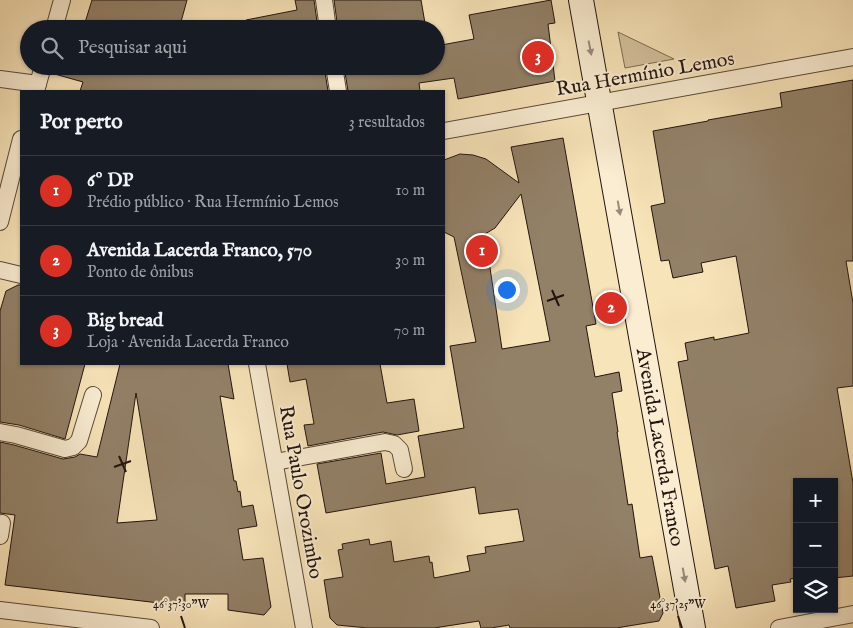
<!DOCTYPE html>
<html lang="pt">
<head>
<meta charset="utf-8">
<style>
	body { margin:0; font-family:"IM FELL English",serif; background:#20242c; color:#f1f3f6 }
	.controls { position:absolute; right:15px; bottom:15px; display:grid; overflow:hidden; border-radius:0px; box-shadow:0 1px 4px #0004 }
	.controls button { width:45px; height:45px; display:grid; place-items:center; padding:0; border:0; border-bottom:1px solid #363941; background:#171b24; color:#f1f3f6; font:25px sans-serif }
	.you { position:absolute; left:506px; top:289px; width:18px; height:18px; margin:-12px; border:4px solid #fff; border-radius:50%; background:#1a73e8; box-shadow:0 0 0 8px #1a73e833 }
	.badge { display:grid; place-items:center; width:32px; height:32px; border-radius:50%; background:#d93025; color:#fff; font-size:16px; font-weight:700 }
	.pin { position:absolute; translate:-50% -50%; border:2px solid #fff; box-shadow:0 1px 5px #0006 }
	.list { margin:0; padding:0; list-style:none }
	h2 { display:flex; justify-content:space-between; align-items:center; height:65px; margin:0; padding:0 20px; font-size:21px }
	h2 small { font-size:16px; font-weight:400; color:#9ea1a6 }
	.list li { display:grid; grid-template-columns:32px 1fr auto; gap:15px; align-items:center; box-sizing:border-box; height:70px; padding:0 20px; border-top:1px solid #363941 }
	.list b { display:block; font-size:19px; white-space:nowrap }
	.list p { margin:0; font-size:16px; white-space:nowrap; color:#9ea1a6 }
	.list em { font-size:16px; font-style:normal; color:#9ea1a6 }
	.icon { flex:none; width:28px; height:28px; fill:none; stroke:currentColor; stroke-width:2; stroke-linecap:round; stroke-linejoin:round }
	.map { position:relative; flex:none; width:853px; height:628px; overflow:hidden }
	.search { position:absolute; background:#171b24; box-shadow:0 1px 4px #0004; left:20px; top:20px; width:425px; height:55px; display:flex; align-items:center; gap:12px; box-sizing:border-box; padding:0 18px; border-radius:28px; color:#9ea1a6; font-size:19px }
	.panel { position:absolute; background:#171b24; box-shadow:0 1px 4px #0004; left:20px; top:90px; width:425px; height:275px; border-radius:0px }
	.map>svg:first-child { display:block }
</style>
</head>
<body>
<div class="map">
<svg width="853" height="628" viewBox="0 0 853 628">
	<rect width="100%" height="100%" fill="#f8e4b9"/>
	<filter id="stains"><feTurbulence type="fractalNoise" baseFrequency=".004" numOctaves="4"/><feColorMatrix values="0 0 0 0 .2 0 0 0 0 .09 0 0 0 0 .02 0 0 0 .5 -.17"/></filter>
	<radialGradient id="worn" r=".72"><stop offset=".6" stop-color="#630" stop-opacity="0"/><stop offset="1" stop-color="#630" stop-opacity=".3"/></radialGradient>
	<path fill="#d4c19c" stroke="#7c6a55" d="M618,32L674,59L625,68Z"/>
	<g fill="#928067" stroke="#23140e" fill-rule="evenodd">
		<path d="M92,0H187L179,29H83Z"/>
		<path d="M295,0H314L318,29H246V20L297,10Z"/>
		<path d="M334,0H421L426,29H338Z"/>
		<path d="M551,0L555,23L548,24L555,81L458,99L454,78L419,83L420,91H348L344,66H436V46L474,39L469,15Z"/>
		<path d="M53,66H324L328,91H80L83,82L51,73Z"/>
		<path d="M853,80V261H846L853,303V386L837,388L853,483V576L834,578V482H797V578L790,579L791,582L772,585L775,601L736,608L728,566L715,569L678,362L688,360L685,343L714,337V340L749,333L736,256L701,263L703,272L673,278L669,260L661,261L651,206L665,203L653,131L708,121V120L782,107L780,93Z"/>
		<path d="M563,138L596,324L586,326L595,377L619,372L622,391L612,393L618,432H617L628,505L632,504L640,558L652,556L663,613L659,621L616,628H510L509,625L491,628H481L479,621L434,628H368L337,625L330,618L324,580L343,577L338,550L343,549L342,544L369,539L370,545L391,541L394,562L429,556L430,563L432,562L434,578L470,571L467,556L486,553L485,547L524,541L518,509L479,514L475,487L326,513L317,464L381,453L386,484L425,477L418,436L464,428L450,346L476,342L454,237L444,232V160L460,154L473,155L486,159L519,183L511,147ZM521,194L550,341L502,349L485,234L495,228Z"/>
		<path d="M18,285H21V364H85L65,439L19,425L0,422V311L6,291Z"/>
		<path d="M120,364H228L234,399L220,396L234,481H236L238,492L240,491L242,507L253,505L257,526L238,529L243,560L263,558L271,607L264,615L228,610V594H185V606L5,585L15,515L0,513V442L14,445L63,459L75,457L80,454L97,457ZM136,393L157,520L117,523Z"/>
		<path d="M287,364H380L387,403L414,399L419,431L397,435L383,432L308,446L304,425L314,424L306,379L290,382Z"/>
	</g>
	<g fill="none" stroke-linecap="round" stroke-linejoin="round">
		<defs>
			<g id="street">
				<path d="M324,0L328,29"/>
				<path d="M54,29L62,0"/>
				<path d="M334,66L338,91"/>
				<path d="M0,79L38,84"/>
				<path d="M36,91L43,66"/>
				<path d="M444,131L853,57"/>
				<path d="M0,222L21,139"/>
				<path d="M0,270L21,275"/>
				<path d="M257,364L304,628"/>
				<path d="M0,432L16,435L65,449L73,447L79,441L93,395"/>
				<path d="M275,462L385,442L394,444L400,450L404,469"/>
				<path d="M0,536L2,523"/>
				<path d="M0,610L151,628"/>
				<path d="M779,628L853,614"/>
			</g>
			<path id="secondary" d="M581,0L693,628"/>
		</defs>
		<use href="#street" stroke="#584839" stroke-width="18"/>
		<use href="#secondary" stroke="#23140e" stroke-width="26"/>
		<use href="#street" stroke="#faedd2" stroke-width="16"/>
		<use href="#secondary" stroke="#faedd2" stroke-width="24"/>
	</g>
	<defs><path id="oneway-solid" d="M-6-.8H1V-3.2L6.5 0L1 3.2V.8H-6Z" transform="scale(1.25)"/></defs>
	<g fill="#998b7a">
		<use href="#oneway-solid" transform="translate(590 48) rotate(79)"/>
		<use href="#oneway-solid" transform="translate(619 208) rotate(80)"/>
		<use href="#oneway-solid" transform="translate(684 575) rotate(80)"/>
	</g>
	<path fill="none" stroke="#23140e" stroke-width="2" d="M552,290L559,306M547,301L564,295M119,456L126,472M114,467L131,461M181,616L185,628M678,616L682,628"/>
	<g text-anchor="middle" stroke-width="4" stroke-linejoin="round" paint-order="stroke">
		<g font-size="20" fill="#23140e" stroke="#faedd2">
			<text transform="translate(645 73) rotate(-10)" y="7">Rua Hermínio Lemos</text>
			<text transform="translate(661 447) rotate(80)" y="7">Avenida Lacerda Franco</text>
			<text transform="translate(302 492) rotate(80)" y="7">Rua Paulo Orozimbo</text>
		</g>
	</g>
	<g font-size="12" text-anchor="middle" fill="#23140e" stroke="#faedd2" stroke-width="4" stroke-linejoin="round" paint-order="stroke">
		<text x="181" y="608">46°37'30"W</text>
		<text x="678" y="608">46°37'25"W</text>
	</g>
	<rect width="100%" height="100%" filter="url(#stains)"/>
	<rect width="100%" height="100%" fill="url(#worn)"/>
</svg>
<div class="controls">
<button>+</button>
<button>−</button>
<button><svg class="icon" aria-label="layers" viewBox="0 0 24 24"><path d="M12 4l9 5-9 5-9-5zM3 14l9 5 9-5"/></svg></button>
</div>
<div class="you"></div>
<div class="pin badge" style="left:482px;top:251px">1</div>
<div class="pin badge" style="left:611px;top:308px">2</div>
<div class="pin badge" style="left:538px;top:57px">3</div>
<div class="search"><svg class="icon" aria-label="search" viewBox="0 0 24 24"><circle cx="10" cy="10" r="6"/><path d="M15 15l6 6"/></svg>Pesquisar aqui</div>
<section class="panel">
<h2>Por perto<small>3 resultados</small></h2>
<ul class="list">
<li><span class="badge">1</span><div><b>6º DP</b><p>Prédio público · Rua Hermínio Lemos</p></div><em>10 m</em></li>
<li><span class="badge">2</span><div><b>Avenida Lacerda Franco, 570</b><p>Ponto de ônibus</p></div><em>30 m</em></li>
<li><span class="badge">3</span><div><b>Big bread</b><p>Loja · Avenida Lacerda Franco</p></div><em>70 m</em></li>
</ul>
</section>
</div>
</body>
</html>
